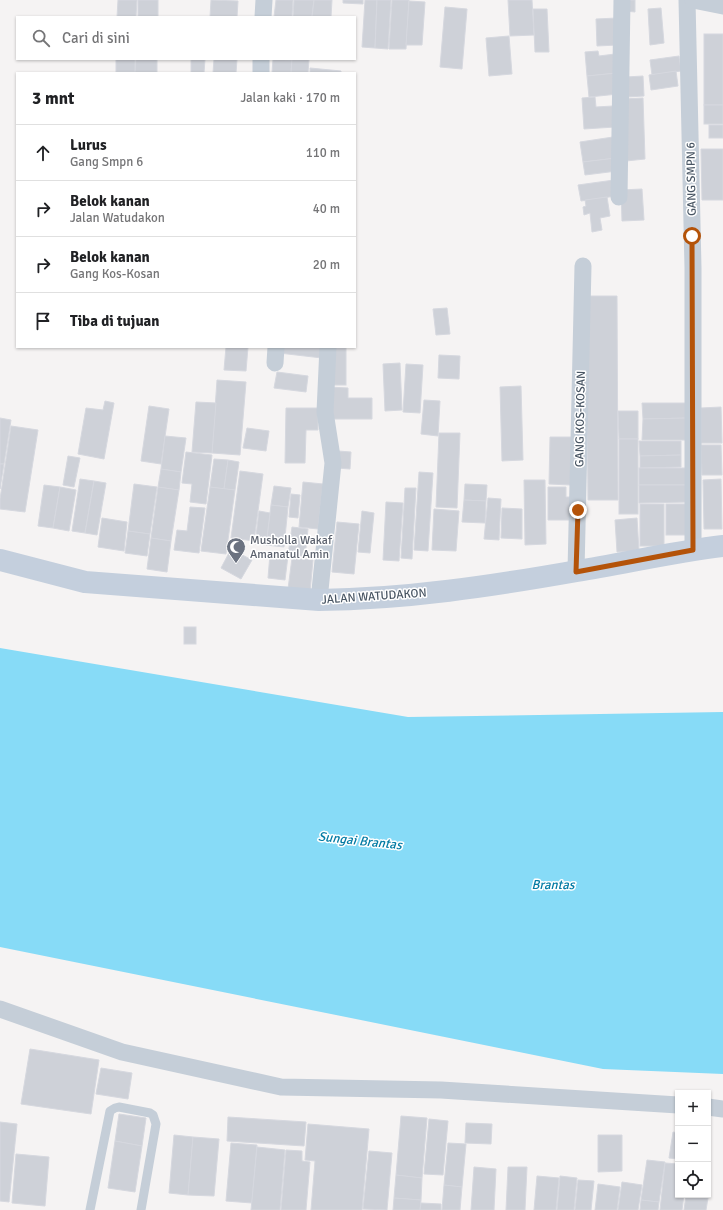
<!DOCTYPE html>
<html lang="id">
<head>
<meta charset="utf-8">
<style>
	body { margin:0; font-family:Signika,sans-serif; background:#f2f2f2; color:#202124 }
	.controls { position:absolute; right:12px; bottom:12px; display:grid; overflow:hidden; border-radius:0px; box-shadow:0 1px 3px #0004 }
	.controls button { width:36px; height:36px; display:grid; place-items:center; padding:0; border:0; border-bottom:1px solid #e0e0e0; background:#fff; color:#202124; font:20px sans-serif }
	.stop { position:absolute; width:12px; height:12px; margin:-9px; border:3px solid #b45309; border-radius:50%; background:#fff }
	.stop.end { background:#b45309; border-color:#fff; box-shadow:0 1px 4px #0008 }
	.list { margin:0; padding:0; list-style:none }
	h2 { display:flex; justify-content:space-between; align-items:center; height:52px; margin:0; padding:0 16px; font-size:17px }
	h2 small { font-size:13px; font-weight:400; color:#757577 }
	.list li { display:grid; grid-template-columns:26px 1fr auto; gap:12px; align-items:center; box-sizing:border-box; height:56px; padding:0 16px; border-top:1px solid #e0e0e0 }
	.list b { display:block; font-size:15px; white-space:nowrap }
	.list p { margin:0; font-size:13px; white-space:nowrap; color:#757577 }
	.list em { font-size:13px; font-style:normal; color:#757577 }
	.icon { flex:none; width:22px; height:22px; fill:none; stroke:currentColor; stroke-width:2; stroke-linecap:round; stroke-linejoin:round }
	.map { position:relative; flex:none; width:723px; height:1210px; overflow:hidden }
	.search { position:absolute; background:#fff; box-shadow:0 1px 3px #0004; left:16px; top:16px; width:340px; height:44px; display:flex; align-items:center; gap:10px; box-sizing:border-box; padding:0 14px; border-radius:0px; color:#757577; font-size:15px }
	.panel { position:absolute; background:#fff; box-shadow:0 1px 3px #0004; left:16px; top:72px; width:340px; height:276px; border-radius:0px }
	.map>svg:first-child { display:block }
</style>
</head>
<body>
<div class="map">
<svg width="723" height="1210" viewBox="0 0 723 1210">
	<rect width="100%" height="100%" fill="#f5f3f3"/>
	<path fill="#87dbf7" d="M0,648L408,717L723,712V1074L603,1069L0,947Z"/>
	<g fill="#ced1d8" stroke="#d6d8df">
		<path d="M118,0H137L136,17H117Z"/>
		<rect x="138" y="0" width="20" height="17"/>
		<path d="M211,0L238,1L237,17H210Z"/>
		<path d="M276,0H293L292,17H274Z"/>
		<path d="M294,0H314L312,17H293Z"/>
		<path d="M314,0H332L331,17H312Z"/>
		<path d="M343,0H363V4L343,3Z"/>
		<path d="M365,0H377L375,48L362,47Z"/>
		<path d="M377,0H391L388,49L375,48Z"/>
		<path d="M392,0H409L406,49H389Z"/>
		<path d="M508,0H532L534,35L510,36Z"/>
		<path d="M626,0H635V12L625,11Z"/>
		<path d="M409,1L425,2L422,45H406Z"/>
		<path d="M445,7L467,9L462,69L440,67Z"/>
		<path d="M661,8L664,43L650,45L648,9Z"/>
		<path d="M533,9H547L549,52H535Z"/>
		<path d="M617,18V45L597,46L596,19Z"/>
		<rect x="704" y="34" width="19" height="71"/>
		<path d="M509,36L512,74L489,76L486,38Z"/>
		<path d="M598,51L599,56L615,54L617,73L587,76L585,52Z"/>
		<path d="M679,56L681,71L652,75L650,60Z"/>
		<rect x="116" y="59" width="19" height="13"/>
		<path d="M136,59H157V73H135Z"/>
		<path d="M191,59H205L204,73H191Z"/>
		<path d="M214,59H237L236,73H213Z"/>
		<path d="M273,59L292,60L291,73H272Z"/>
		<path d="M292,59H309L308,73H291Z"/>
		<path d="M310,68L341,71V73H310Z"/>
		<path d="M676,71L678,86L651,90L649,75Z"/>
		<path d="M617,73L618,94L589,97L587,76Z"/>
		<path d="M643,76L644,96L627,97L626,77Z"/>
		<path d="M595,97L596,107L613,106L615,127L584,129L582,98Z"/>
		<path d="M643,98L645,159L626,161L623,99Z"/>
		<rect x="704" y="105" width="19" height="19"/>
		<rect x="709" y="125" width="14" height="13"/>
		<path d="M613,137L616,158L583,162L580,142Z"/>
		<path d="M701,149H723V200H702Z"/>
		<path d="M616,158L617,171L585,175L583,162Z"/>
		<path d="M614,180L616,196L581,201L578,185Z"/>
		<path d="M642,189L644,220L622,221L621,190Z"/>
		<path d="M607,197L610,216L600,218L602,230L592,232L590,213L584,215L583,207L586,206L585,200Z"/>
		<path d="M586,296H617L618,500H588Z"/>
		<path d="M447,308L450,334L436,335L433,309Z"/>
		<path d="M226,347H248L246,371L224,370Z"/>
		<path d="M280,347H324L322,358L279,353Z"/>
		<rect x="329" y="348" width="17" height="37"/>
		<path d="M439,355L460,356L459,379L438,378Z"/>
		<path d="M400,363L402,410L385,411L383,364Z"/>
		<path d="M406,364L423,365L420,413L403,412Z"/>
		<path d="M277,372L308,376L306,392L274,388Z"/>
		<path d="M217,380L246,382L240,455L212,453Z"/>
		<path d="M521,386L523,460L502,461L500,387Z"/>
		<path d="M328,387L348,388V398H372V419H328Z"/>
		<path d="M424,400L440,401L438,436L421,434Z"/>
		<path d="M105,401L114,403L104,459L78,454L86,408L103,410Z"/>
		<path d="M196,402L216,403L212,453L192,452Z"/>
		<path d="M642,403H686V418L643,419Z"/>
		<path d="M149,406L169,409L161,464L141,461Z"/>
		<path d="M721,407L722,443H701V408Z"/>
		<path d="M286,408H318V430H306L305,463H285Z"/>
		<path d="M618,411H638V439H619Z"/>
		<path d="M0,418L11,420L4,464H0Z"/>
		<path d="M686,418L687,440H642L643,419Z"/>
		<path d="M11,426L38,430L25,512L0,509V499Z"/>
		<path d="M247,428L269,431L266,451L243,448Z"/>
		<path d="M439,433H460L457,508L436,507Z"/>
		<path d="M165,436L186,438L181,472L161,469Z"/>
		<path d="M550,437H572L571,485L549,484Z"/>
		<rect x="619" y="439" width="19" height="75"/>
		<path d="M639,441H681V455L640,456Z"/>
		<path d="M701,445H721L722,475H702Z"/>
		<path d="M338,451L351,452L350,469L337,468Z"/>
		<path d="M186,452L212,455L206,504L190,502L192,484L182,483Z"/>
		<path d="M681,455V467L640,468V456Z"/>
		<path d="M68,456L80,458L74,487L63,485Z"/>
		<path d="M214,459L228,460L224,489L210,487Z"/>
		<path d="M228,460L239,462L235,490L224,489Z"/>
		<path d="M0,464H4L0,489Z"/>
		<rect x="639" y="468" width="50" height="17"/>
		<path d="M161,469L181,472L179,490L158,487Z"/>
		<path d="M240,471L263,474L254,541L231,538Z"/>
		<path d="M419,472L433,473L428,551L414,550Z"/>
		<path d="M80,479L94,481L85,533L72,531Z"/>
		<path d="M721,479L722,529H704L703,480Z"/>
		<path d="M524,480H545L546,544L525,545Z"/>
		<path d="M94,481L106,483L97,535L85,533Z"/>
		<path d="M303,482L323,484L318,529L299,527Z"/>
		<path d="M134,484L157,487L150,534L128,531Z"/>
		<path d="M465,484L487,485L486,501L464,500Z"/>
		<path d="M44,485L60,487L53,528L38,526Z"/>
		<path d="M639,485H689V502L639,503Z"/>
		<path d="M274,486L291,488L288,507L271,505Z"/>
		<path d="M60,487L76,490L69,531L53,528Z"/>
		<path d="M158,487L179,490L171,541L151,538Z"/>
		<path d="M210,487L235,490L226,554L201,551Z"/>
		<path d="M548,487H566V497H573L572,520H548Z"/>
		<path d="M405,488H416L412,559L401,558Z"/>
		<path d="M291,494L300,495L298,518L289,517Z"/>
		<path d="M488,498L501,499L499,540L484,539Z"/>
		<path d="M464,500L486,501L485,523L462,522Z"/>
		<path d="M386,502L403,503L399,561L383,560Z"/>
		<rect x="640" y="504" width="24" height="42"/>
		<rect x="666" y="504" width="22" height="31"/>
		<path d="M271,505L288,507L284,547L266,545Z"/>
		<path d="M190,507L205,508L199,553L174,550L177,530L187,531Z"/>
		<path d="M502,508L522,509V539L501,538Z"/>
		<path d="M434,509L459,511L456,551L432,550Z"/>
		<path d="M259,511L270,513L266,545L255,544Z"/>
		<path d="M362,511L374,513L370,553L358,552Z"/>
		<path d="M102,518L127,522L124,551L98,547Z"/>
		<path d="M637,518L639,551L617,552L615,520Z"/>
		<path d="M337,522L359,524L354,574L332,572Z"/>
		<path d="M292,527L308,529L305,557L288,555Z"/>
		<path d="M128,531L150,534L147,556L125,553Z"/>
		<path d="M151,538L171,541L167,572L147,569Z"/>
		<path d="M231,549L252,560L241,579L221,568Z"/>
		<path d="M270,554L288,556L285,580L268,578Z"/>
		<path d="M292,558L313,560L310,592L288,589Z"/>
		<rect x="184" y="627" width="12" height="17"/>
		<path d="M30,1049L99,1060L91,1114L21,1104Z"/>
		<path d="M101,1068L132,1073L128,1099L96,1094Z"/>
		<path d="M119,1114L146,1118L142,1146L115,1141Z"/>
		<path d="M401,1116L427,1118L422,1178L396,1175Z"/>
		<path d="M228,1117L306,1122L304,1146L227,1141Z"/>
		<path d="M429,1119L448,1121L443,1175L424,1174Z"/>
		<path d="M0,1122L17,1124L9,1202L0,1201Z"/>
		<path d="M466,1123L492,1124L491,1144L465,1143Z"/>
		<path d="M308,1124L369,1129L362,1210H311L315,1161L305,1160Z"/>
		<path d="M673,1132L678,1133V1159L669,1158Z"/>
		<path d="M174,1135L193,1137L188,1195L169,1193Z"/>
		<path d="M598,1135H622V1171L598,1172Z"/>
		<path d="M193,1137L219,1139L214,1196L188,1195Z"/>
		<path d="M115,1141L142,1146L135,1192L108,1188Z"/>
		<path d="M231,1143L257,1145L252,1203L226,1201Z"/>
		<path d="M448,1143L466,1144L462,1187L444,1185Z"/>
		<path d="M257,1147L285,1150L280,1210H251Z"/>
		<path d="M286,1150L302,1151V1161L310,1162L306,1210H281Z"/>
		<path d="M369,1151L392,1153L387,1210L363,1209Z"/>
		<path d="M16,1154L49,1157L45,1206L12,1203Z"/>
		<path d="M647,1160L665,1162L659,1202L641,1200Z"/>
		<path d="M665,1163L678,1164V1195H684L682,1210H660Z"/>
		<path d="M474,1167L496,1169L494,1210H471Z"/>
		<path d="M508,1167H527L525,1210H506Z"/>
		<path d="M396,1175L422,1178L421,1200L394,1198Z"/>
		<path d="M537,1176L559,1178L556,1210H534Z"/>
		<path d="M560,1176L577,1178L574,1210H557Z"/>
		<path d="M578,1180L594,1181L591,1210H575Z"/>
		<path d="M622,1182L642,1185L638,1210H618Z"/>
		<path d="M598,1184L620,1187L617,1210H595Z"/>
		<path d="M444,1185L462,1187L460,1210H442Z"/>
		<path d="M686,1195L708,1198L706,1210H684Z"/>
		<path d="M394,1198L421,1200L420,1210H393Z"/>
		<path d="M641,1200L659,1202L658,1210H640Z"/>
		<path d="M421,1203L441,1204V1210H420Z"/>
	</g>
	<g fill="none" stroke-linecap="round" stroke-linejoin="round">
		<path stroke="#c5ced8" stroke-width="9" d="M90,1210L110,1111L115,1108L119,1107L150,1113L153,1115L156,1124L141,1210"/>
		<g stroke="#c5ced8" stroke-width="17">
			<path d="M687,0L693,268V550"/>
			<path d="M693,0L723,6"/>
			<path d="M263,17L264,0"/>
			<path d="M261,73V59"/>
			<path d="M619,197L622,0"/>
			<path d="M275,363L276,347"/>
			<path d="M576,571L583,266"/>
			<path d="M319,600L333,463L325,412L328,347"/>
			<path d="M0,1009L122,1052L281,1087L441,1090L678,1105"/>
			<path d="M708,1107L723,1109"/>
		</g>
		<path stroke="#c4cfdd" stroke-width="22" d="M0,560L85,582L319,600C406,599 492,586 577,571C626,563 674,552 723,546"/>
	</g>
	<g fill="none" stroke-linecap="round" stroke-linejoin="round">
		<path stroke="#b45309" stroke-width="5" d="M578,510L576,572L693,550L692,236"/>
	</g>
	<defs>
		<symbol id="mosque-pin" viewBox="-11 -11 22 30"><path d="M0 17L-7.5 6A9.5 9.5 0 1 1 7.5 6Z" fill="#6b7280" stroke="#fff"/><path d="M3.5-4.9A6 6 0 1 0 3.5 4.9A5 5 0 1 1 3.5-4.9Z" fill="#fff"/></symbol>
	</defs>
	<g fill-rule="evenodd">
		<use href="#mosque-pin" x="225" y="536" width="22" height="30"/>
	</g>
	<g text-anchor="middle" stroke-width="3" stroke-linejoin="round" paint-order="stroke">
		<g font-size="12" fill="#485563" stroke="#fff">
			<text transform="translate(691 179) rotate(-91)" y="4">GANG SMPN 6</text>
			<text transform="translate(580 419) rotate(-89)" y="4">GANG KOS-KOSAN</text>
			<text transform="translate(374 596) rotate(-4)" y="4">JALAN WATUDAKON</text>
		</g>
		<g font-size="12" fill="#5b616d" stroke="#fff" text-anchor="start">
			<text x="250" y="544">Musholla Wakaf<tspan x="250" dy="14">Amanatul Amin</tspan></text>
		</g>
		<g font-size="13" font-style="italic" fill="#037ba4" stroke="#fff">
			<text transform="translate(360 840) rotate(6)" y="5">Sungai Brantas</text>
			<text x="553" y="889">Brantas</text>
		</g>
	</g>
</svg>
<div class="controls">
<button>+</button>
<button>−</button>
<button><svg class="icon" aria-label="locate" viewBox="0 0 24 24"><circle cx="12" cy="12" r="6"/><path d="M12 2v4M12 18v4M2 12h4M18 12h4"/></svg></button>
</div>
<div class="stop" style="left:692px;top:236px"></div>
<div class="stop end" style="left:578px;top:510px"></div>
<div class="search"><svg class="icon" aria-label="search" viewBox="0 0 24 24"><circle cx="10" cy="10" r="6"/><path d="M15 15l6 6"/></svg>Cari di sini</div>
<section class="panel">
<h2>3 mnt<small>Jalan kaki · 170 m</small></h2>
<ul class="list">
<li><svg class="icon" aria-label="ahead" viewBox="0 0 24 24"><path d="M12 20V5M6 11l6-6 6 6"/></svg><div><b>Lurus</b><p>Gang Smpn 6</p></div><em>110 m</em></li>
<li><svg class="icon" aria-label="right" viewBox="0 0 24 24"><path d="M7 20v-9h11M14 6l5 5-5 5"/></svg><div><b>Belok kanan</b><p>Jalan Watudakon</p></div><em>40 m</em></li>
<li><svg class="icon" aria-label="right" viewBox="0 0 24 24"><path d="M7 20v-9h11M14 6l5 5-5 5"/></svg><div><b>Belok kanan</b><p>Gang Kos-Kosan</p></div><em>20 m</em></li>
<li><svg class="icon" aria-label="arrive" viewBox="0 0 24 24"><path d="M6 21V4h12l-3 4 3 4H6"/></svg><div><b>Tiba di tujuan</b></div></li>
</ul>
</section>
</div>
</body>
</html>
